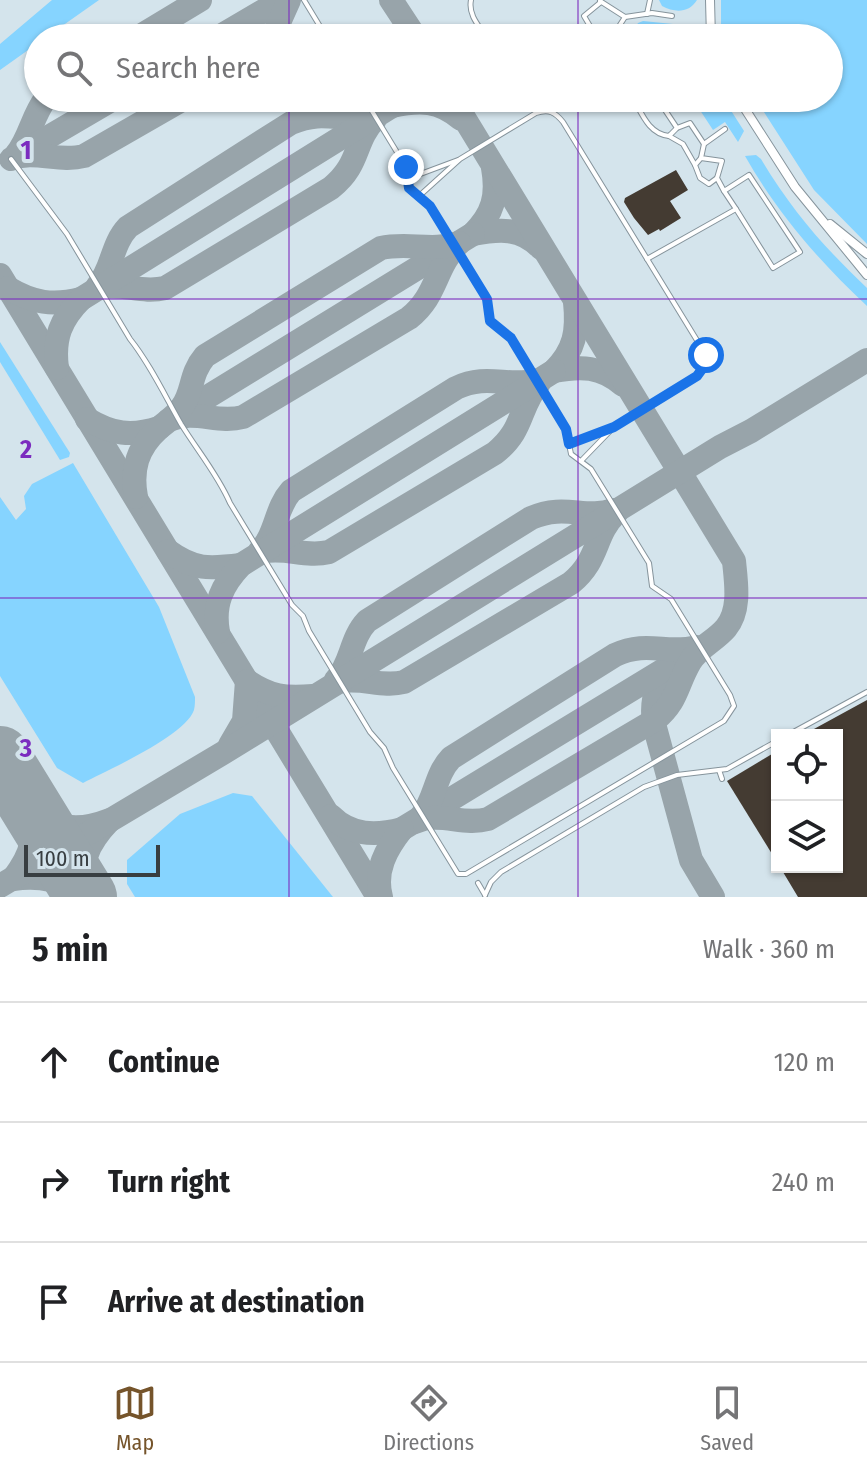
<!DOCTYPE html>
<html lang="en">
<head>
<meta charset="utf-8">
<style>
	body { margin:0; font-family:"Fira Sans Condensed",sans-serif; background:#f6f6f6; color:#202124 }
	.controls { position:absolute; right:24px; bottom:24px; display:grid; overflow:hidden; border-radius:0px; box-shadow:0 2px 6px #0004 }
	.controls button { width:72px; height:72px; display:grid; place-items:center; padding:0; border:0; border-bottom:2px solid #e0e0e0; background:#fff; color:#202124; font:40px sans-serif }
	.scale { position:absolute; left:24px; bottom:20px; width:136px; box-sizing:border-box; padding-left:8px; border:4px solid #383e41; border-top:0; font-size:22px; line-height:28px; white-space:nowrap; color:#383e41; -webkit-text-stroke:6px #d4e4ec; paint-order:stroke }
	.stop { position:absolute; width:24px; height:24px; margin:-18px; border:6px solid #1a73e8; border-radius:50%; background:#fff }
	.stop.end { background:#1a73e8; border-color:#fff; box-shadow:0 2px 8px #0008 }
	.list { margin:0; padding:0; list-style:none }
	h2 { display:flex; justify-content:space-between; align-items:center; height:104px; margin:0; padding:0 32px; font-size:34px }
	h2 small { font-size:26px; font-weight:400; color:#757577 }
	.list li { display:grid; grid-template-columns:52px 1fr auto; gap:24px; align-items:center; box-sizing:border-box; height:120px; padding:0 32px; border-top:2px solid #e0e0e0 }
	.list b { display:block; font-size:30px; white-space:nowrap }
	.list em { font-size:26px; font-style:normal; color:#757577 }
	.icon { flex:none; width:44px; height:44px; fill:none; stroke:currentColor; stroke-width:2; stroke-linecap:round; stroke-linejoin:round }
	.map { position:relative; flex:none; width:867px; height:897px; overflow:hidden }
	.search { position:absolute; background:#fff; box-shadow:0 2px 6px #0004; left:24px; right:24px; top:24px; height:88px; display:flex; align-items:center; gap:20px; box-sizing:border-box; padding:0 28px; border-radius:44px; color:#757577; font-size:30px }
	.sheet { height:464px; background:#fff }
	nav { display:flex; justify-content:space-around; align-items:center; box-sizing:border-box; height:112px; border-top:2px solid #e0e0e0; background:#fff; font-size:22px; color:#757577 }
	nav a { display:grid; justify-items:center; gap:4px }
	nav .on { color:#75542b }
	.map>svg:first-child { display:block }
</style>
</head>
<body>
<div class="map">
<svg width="867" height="897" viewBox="0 0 867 897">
	<rect width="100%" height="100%" fill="#d4e4ec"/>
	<g fill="#86d4ff">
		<path d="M52,0H99L45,38H38V43L0,70V44Z"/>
		<path d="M659,0H697C689,13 675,13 662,6Z"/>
		<path d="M721,0H867V244L814,190L755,98H829V38H721Z"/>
		<path d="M643,21L693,26L696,28L699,38H655L648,28L638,33L635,28L638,23Z"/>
		<path d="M692,98H723L744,131L738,142L725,122L713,130Z"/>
		<path d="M756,155L761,159C793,212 823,246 867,288V306C819,261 777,213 745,156Z"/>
		<path d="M0,342L70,453L69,457L60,460L0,362Z"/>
		<path d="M73,463L159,607L195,697C195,701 195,706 194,710C185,736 108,770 83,783L57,768L0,676V497L16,520L26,509L24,496L32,484Z"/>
		<path d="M233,793L252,796L333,897H135L127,884V860L180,814Z"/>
	</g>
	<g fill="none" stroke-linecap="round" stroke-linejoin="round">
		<g stroke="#98a4aa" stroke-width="24">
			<path d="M391,0L416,38"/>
			<path d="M137,38L200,0"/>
			<path d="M217,38L282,0"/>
			<path d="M272,38L289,0"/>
			<path d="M400,98L392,106C420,100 439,100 461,119"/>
			<path d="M16,155C30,138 32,116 46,98"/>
			<path d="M16,156L115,98"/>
			<path d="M11,159C34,149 59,163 84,156L185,98"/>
			<path d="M493,168C498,196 493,214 473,234C499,229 521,227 541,248"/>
			<path d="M0,275L378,897"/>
			<path d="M97,287C113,269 111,245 128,227L291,123C326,108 342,124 374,116"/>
			<path d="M8,288C33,303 53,306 81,299"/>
			<path d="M98,288C121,282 141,294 165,288L331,188C361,164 353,142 375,119"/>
			<path d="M575,302C578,331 575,350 554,371C581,366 601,366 623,385"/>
			<path d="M57,368C53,338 61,319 81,299L392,106"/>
			<path d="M178,415L473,234"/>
			<path d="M87,419C112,434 131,437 159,428"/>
			<path d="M169,420C195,409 217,424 243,417L409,318C438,295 434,268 459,243"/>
			<path d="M136,497C131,470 137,448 158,429C166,422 176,416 182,407C194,391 189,375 205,356L381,248C408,242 432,252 459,243"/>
			<path d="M168,551C194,570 209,569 241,565"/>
			<path d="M260,551C277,533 275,509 291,491L456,388C488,373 507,388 538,380"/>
			<path d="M261,552C285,546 305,558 329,552L495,453C525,429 518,408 539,383"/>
			<path d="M218,632C213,604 222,585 241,565L554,371"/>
			<path d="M671,668C655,683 651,703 654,724L691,860L713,897"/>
			<path d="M336,680C352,663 350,639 367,621L531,518C566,503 584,520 614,510"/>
			<path d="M337,682C361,676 381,688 404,682L571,583C600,559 593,536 616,513"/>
			<path d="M230,745L244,721L247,681C271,697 284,698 313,696"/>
			<path d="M28,802C53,830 76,833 110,820C86,845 79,863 87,897"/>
			<path d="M28,802C36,835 34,852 13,879C42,875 61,880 85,897"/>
			<path d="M331,816C351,836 376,836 402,829L698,649"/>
			<path d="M420,818C436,800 434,776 451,758L615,655C648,640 666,655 697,647"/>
			<path d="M415,822C440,811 462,826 488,819L655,720C678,701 676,686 690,662C699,647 715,641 726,628C741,610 736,582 734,561L452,98"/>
			<path d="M0,886L223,753L720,447L751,431L867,360"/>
			<path d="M381,897C374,871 386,849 402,829"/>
		</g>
		<path stroke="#98a4aa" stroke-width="62" d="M0,757L86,897"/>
	</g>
	<g fill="#443b32">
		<path d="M676,170L688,190L670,201L681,218L660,231L659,229L648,235L634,218L624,202L625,198Z"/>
		<path d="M867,700V897H798L780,867H837V735H803Z"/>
		<path d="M777,751V862L727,781Z"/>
	</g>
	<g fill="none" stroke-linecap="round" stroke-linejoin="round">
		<defs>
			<g id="service">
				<path d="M304,0L321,28L334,38"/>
				<path d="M471,0C468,15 479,26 487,38"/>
				<path d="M600,1L625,17"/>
				<path d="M647,14L650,0"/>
				<path d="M321,28L322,38"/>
				<path d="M597,38L584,16L601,2"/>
				<path d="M605,38L616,31"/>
				<path d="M620,38L616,31L625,17L652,13L672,16"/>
				<path d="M544,98L545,110"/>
				<path d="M633,98C642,114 649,134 669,136L676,129"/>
				<path d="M657,98L677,128L690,123L704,144"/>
				<path d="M669,136L683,144L695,165"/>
				<path d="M701,158L695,165L700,178L709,184L717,178"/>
				<path d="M11,159L67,234L130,339C150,364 165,396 181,424C197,450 218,475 230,503L292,605L303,616L309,631L370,732L384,748L393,768L458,874H466L724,721L734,706L730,695L671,599L652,586L649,563L591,469L571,454L566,429L511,338L490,321L487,299L430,206L409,188L406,167L364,98"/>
				<path d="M407,179L458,160"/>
				<path d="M724,191L736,209"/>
				<path d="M418,197L460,159L536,113C549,109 555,112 563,122L706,355L705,365L697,376L614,427L569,444"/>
				<path d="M647,259L736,209L773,268L800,252L749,175L724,191L717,178L722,161L701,158L704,144L725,129"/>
				<path d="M581,461L612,429"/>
				<path d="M788,735L867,692"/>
				<path d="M719,770L722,779"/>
				<path d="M478,883L485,895"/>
				<path d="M485,895L491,882L501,872L644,787L677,775L727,769L777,741"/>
			</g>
			<g id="minor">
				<path d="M710,0L711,38"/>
				<path d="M738,98L795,187L867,275"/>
				<path d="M830,224L867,254"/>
			</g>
		</defs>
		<use href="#service" stroke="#86949c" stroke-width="6"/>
		<use href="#minor" stroke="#86949c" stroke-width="10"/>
		<use href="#service" stroke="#fff" stroke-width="4"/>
		<use href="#minor" stroke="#fff" stroke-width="8"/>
	</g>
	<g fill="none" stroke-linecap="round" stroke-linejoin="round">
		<path stroke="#1a73e8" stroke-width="10" d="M406,167L409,188L430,206L487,299L490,321L511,338L566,429L569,444L614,427L697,376L705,365L706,355"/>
	</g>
	<path fill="none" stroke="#7b2cbf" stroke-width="2" stroke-opacity="0.55" d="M289,0V38M578,0V38M289,98V897M578,98V897M0,299H867M0,598H867"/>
	<g font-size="26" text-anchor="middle" font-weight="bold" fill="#7b2cbf" stroke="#d4e4ec" stroke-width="8" stroke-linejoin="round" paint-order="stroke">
		<text x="26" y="159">1</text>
		<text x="26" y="458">2</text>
		<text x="26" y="757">3</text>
	</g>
</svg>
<div class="controls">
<button><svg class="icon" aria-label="locate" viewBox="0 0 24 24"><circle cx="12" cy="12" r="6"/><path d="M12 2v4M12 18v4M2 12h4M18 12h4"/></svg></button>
<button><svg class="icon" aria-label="layers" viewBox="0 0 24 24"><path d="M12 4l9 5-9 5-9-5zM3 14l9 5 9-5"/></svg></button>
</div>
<div class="scale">100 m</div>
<div class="stop" style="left:706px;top:355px"></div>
<div class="stop end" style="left:406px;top:167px"></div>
<div class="search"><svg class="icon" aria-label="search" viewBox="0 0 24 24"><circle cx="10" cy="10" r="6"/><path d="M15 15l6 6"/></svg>Search here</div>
</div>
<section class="sheet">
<h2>5 min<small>Walk · 360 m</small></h2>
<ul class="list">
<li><svg class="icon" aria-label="ahead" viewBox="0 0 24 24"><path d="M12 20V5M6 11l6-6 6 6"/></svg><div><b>Continue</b></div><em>120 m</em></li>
<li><svg class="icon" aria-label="right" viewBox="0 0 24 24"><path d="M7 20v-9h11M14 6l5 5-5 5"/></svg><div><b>Turn right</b></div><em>240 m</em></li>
<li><svg class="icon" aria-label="arrive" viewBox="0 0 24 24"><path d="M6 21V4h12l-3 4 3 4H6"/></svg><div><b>Arrive at destination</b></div></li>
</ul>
</section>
<nav>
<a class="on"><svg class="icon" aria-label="map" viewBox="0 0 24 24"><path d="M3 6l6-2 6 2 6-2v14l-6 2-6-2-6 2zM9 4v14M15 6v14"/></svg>Map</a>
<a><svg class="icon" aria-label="directions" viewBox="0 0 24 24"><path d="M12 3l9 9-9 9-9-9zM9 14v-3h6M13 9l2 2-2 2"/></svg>Directions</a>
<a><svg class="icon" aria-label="saved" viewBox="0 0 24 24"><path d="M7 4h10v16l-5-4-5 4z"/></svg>Saved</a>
</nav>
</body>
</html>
